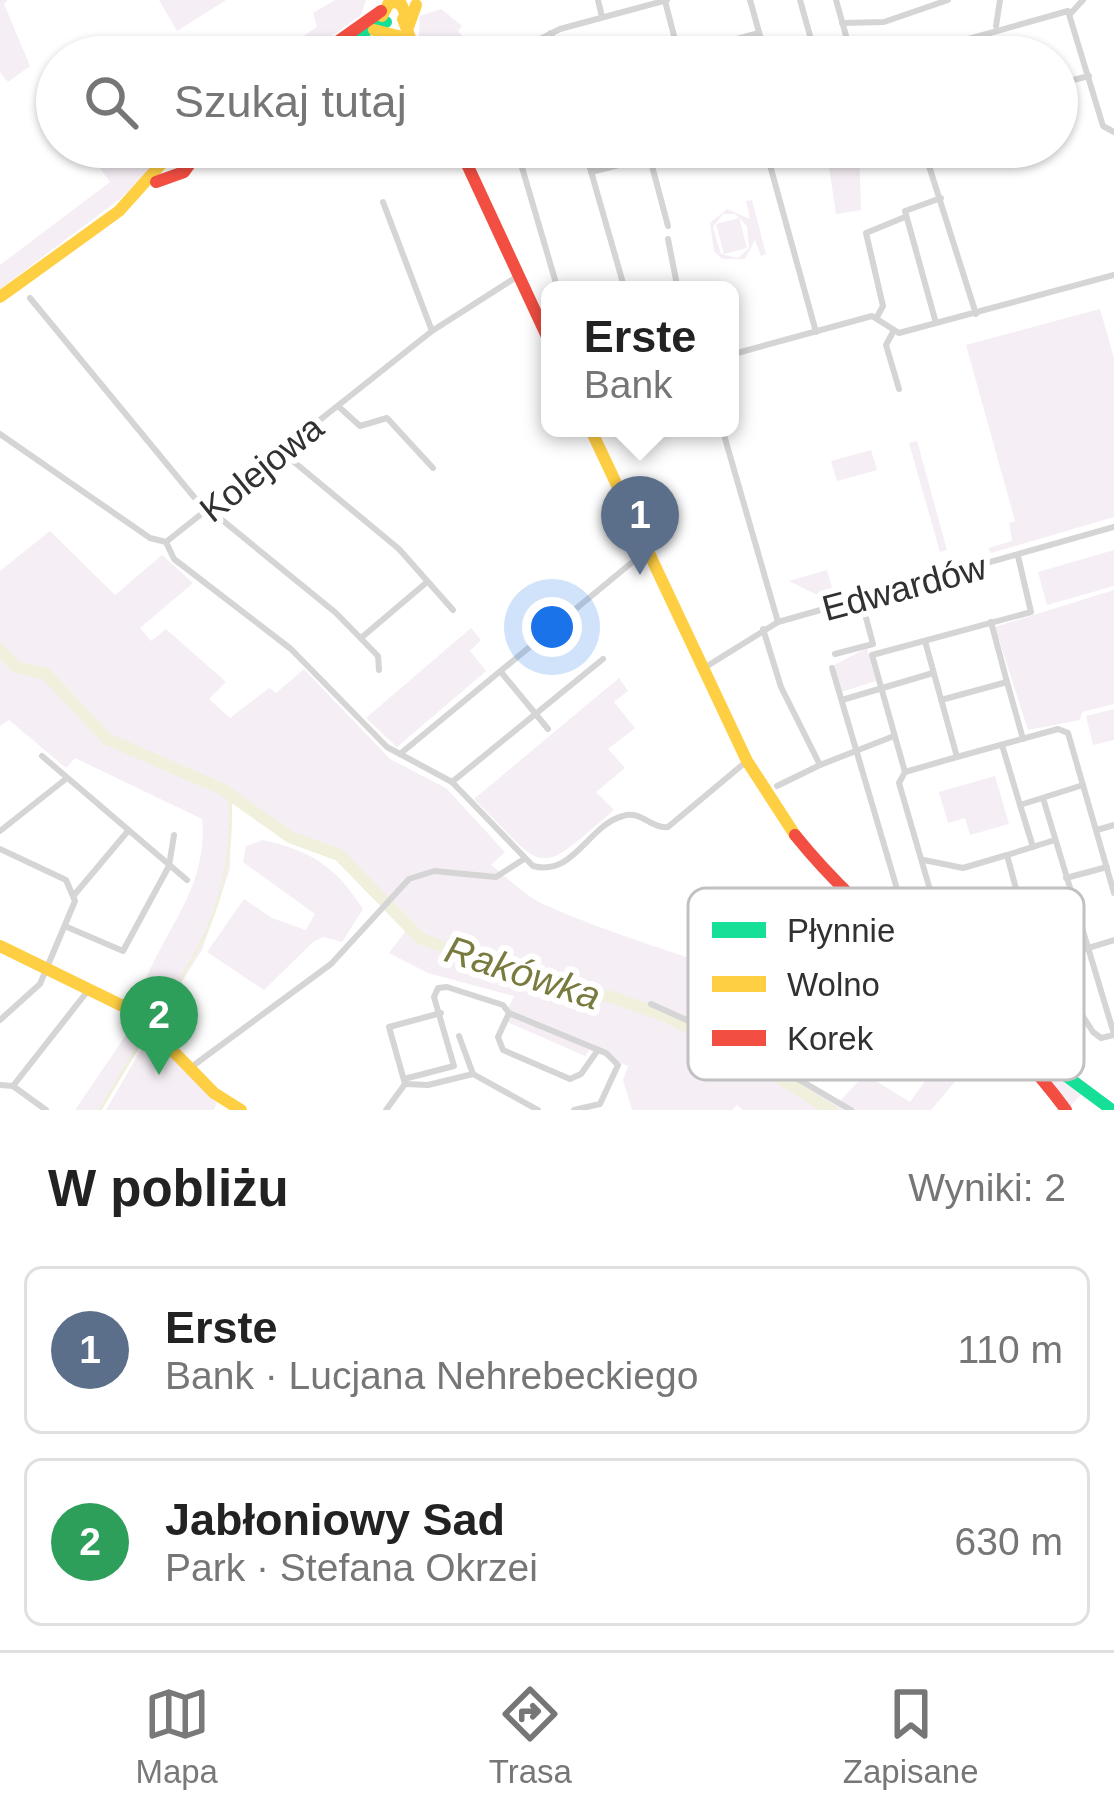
<!DOCTYPE html>
<html lang="pl">
<head>
<meta charset="utf-8">
<style>
	body { margin:0; font-family:Arial,sans-serif; background:#f2f2f2; color:#222 }
	.you { position:absolute; left:552px; top:627px; width:42px; height:42px; margin:-30px; border:9px solid #fff; border-radius:50%; background:#1a73e8; box-shadow:0 0 0 18px #1a73e833 }
	.badge { display:grid; place-items:center; width:78px; height:78px; border-radius:50%; background:#797979; color:#fff; font-size:39px; font-weight:700 }
	.pin { position:absolute; translate:-50% -99px; filter:drop-shadow(0 3px 6px #0008) }
	.pin::after { content:''; position:absolute; top:63px; width:42px; height:36px; background:inherit; clip-path:polygon(0 0,100% 0,50% 100%) }
	.popup { position:absolute; left:541px; top:281px; width:198px; height:156px; box-sizing:border-box; display:grid; place-content:center; border-radius:18px; background:#fff; filter:drop-shadow(0 3px 9px #0005); font-size:39px; white-space:nowrap; color:#767676 }
	.popup b { font-size:45px; color:#222 }
	.popup::after { content:''; position:absolute; left:50%; top:100%; margin-left:-24px; border:24px solid transparent; border-top-color:#fff }
	.list { margin:0; padding:0; list-style:none }
	h2 { display:flex; justify-content:space-between; align-items:center; height:156px; margin:0; padding:0 48px; font-size:51px }
	h2 small { font-size:39px; font-weight:400; color:#767676 }
	.list li { display:grid; grid-template-columns:78px 1fr auto; gap:36px; align-items:center; box-sizing:border-box; height:168px; margin:0 24px 24px; padding:0 24px; border:3px solid #e0e0e0; border-radius:18px }
	.list b { display:block; font-size:45px; white-space:nowrap }
	.list p { margin:0; font-size:39px; white-space:nowrap; color:#767676 }
	.list em { font-size:39px; font-style:normal; color:#767676 }
	.icon { flex:none; width:66px; height:66px; fill:none; stroke:currentColor; stroke-width:2; stroke-linecap:round; stroke-linejoin:round }
	.map { position:relative; flex:none; width:1114px; height:1110px; overflow:hidden }
	.search { position:absolute; background:#fff; box-shadow:0 3px 9px #0004; left:36px; right:36px; top:36px; height:132px; display:flex; align-items:center; gap:30px; box-sizing:border-box; padding:0 42px; border-radius:66px; color:#767676; font-size:45px }
	.sheet { height:540px; background:#fff }
	nav { display:flex; justify-content:space-around; align-items:center; box-sizing:border-box; height:168px; border-top:3px solid #e0e0e0; background:#fff; font-size:33px; color:#767676 }
	nav a { display:grid; justify-items:center; gap:6px }
	nav .on { color:#797979 }
	.map>svg:first-child { display:block }
</style>
</head>
<body>
<div class="map">
<svg width="1114" height="1110" viewBox="0 0 1114 1110">
	<rect width="100%" height="100%" fill="#fff"/>
	<g fill="#f5eef4" fill-rule="evenodd">
		<path d="M0,0H8L4,4L30,66L8,82L0,72Z"/>
		<path d="M159,0H226L177,31Z"/>
		<path d="M335,0H366L361,15L302,57H272L317,27L313,13Z"/>
		<path d="M441,9L462,26L458,31L467,42L484,45L486,57H479L466,42L428,57L419,37L420,16Z"/>
		<path d="M379,36L401,48L387,57H373L369,49L352,57L348,48Z"/>
		<path d="M85,147H156L162,157L121,198L0,289V265L110,182Z"/>
		<path d="M826,147H859L861,210L836,214Z"/>
		<path d="M752,200L766,254L761,256L755,240L745,259H722L714,251L710,223L727,209L750,219L746,201ZM723,214H735L747,226L749,248L738,258L721,254L713,227Z"/>
		<path d="M739,218L747,248L724,254L716,224Z"/>
		<path d="M1100,309L1114,358V517L991,553L988,548L1012,541L1009,523L1015,521L966,345Z"/>
		<path d="M917,441L947,550L940,552L909,443Z"/>
		<path d="M871,450L877,470L837,481L831,461Z"/>
		<path d="M50,531L115,595L162,555L193,583L140,628L151,641L166,629L226,682L209,699L230,718L269,688L276,693L304,669L390,759L446,788L505,852L491,865C507,877 525,896 543,904C632,944 730,968 823,1003L770,1058L831,1097L841,1100L865,1074L910,1102L973,1015L996,1033L931,1110H743L737,1105L732,1110H632L623,1080L628,1066L589,1050L585,1056L503,1020L514,996L428,973L389,953L408,928L339,855L290,837L231,795L230,869L202,950L100,1110H75L128,1032L127,1022C138,1003 144,981 154,961C179,912 207,877 202,819L75,758L66,768L9,720L0,726V571Z"/>
		<path d="M1114,550V586L1047,605L1038,572Z"/>
		<path d="M827,570L833,592L819,596L789,581Z"/>
		<path d="M1114,590V704L1082,712L1080,720L1028,730L995,627Z"/>
		<path d="M471,628L481,640L470,651L486,671L397,747L366,718Z"/>
		<path d="M867,648L876,681L841,692L834,665Z"/>
		<path d="M619,678L628,691L614,702L635,728L608,749L625,768L596,792L614,810C533,880 548,872 474,799Z"/>
		<path d="M1114,709V740L1093,745L1086,716Z"/>
		<path d="M995,776L1009,824L970,835L965,818L948,823L939,792Z"/>
		<path d="M263,840C312,851 336,867 363,909L342,942L323,937L313,942L264,990L207,952L244,899L272,918L306,930L315,914L243,862L246,846Z"/>
		<path d="M150,1034L217,1103L214,1110H106Z"/>
		<path d="M1038,1062L1083,1092L1069,1108L1039,1064Z"/>
	</g>
	<g fill="none" stroke-linecap="round" stroke-linejoin="round">
		<g stroke="#f0f0dd" stroke-width="3">
			<path d="M155,1018C207,942 235,888 230,794"/>
			<path d="M100,1110L145,1035"/>
		</g>
		<path stroke="#f0f0dd" stroke-width="12" d="M0,650L16,667L46,674L107,739L222,789L290,837L339,855L420,938L524,977L615,998L665,1016L726,1045L831,1110"/>
		<g stroke="#d5d5d5" stroke-width="6">
			<path d="M598,0L602,17"/>
			<path d="M750,0L766,57"/>
			<path d="M800,0L816,57"/>
			<path d="M836,0L852,57"/>
			<path d="M665,1L679,55"/>
			<path d="M1071,13L1083,0"/>
			<path d="M842,23L884,22L948,0"/>
			<path d="M996,26L1000,0"/>
			<path d="M551,33L558,57"/>
			<path d="M505,57L560,29L667,0"/>
			<path d="M671,57L759,33"/>
			<path d="M904,57L1068,11L1103,126L1114,132"/>
			<path d="M1057,84L1089,76"/>
			<path d="M516,147L558,290"/>
			<path d="M584,147L625,290"/>
			<path d="M647,147L668,226"/>
			<path d="M765,147L816,332"/>
			<path d="M923,147L976,314"/>
			<path d="M925,152L941,147"/>
			<path d="M591,172L650,157"/>
			<path d="M383,202L432,331"/>
			<path d="M668,239L678,290"/>
			<path d="M30,298L194,497L336,613L378,656L379,670"/>
			<path d="M877,317L883,306L866,233L905,217"/>
			<path d="M936,323L905,211L941,198"/>
			<path d="M893,332L886,345L899,389"/>
			<path d="M730,355L872,316L899,333L1114,275"/>
			<path d="M338,406L360,426L387,418L433,468"/>
			<path d="M722,428L778,622"/>
			<path d="M0,434L150,538L166,542L432,331L518,276"/>
			<path d="M282,452L399,549L453,610"/>
			<path d="M166,542L174,559L291,649L387,747L452,782L533,866C574,877 588,825 623,816C641,810 651,829 668,827L747,761"/>
			<path d="M991,622L1007,682"/>
			<path d="M763,629L781,687L820,765L894,736"/>
			<path d="M361,638L427,582"/>
			<path d="M925,641L957,757L1058,729L1068,733L1114,893"/>
			<path d="M835,654L873,644L861,599"/>
			<path d="M704,668L778,622L1114,527"/>
			<path d="M832,668L905,916"/>
			<path d="M501,672L548,729"/>
			<path d="M842,700L933,673"/>
			<path d="M941,700L1007,682L1023,739"/>
			<path d="M1002,745L1020,805L1083,785"/>
			<path d="M400,754L647,550"/>
			<path d="M42,756L187,880"/>
			<path d="M905,772L957,757"/>
			<path d="M452,782L603,659"/>
			<path d="M777,786L820,765"/>
			<path d="M1043,798L1114,1034"/>
			<path d="M1020,805L1033,847"/>
			<path d="M1097,830L1114,825"/>
			<path d="M0,831L67,778"/>
			<path d="M0,849L66,880L75,901L40,984L0,1020"/>
			<path d="M924,860L963,868L1007,855"/>
			<path d="M1066,878L1107,867"/>
			<path d="M75,894L128,831"/>
			<path d="M935,907L899,783L905,772L872,655L1031,612L1018,556"/>
			<path d="M1022,911L1007,855L1055,840"/>
			<path d="M1017,914L1093,1032L1101,1038L1114,1035"/>
			<path d="M67,927L123,951L169,866L174,835"/>
			<path d="M885,929C919,900 935,905 966,927L1071,897"/>
			<path d="M1049,960L1114,940"/>
			<path d="M651,1004L731,1040L851,1110"/>
			<path d="M509,1013L498,1037L503,1050L570,1079L581,1074L598,1050"/>
			<path d="M998,1027L1019,1004L1065,990"/>
			<path d="M459,1036L473,1074"/>
			<path d="M190,1068L331,964L409,879L434,871L496,877L524,859"/>
			<path d="M404,1079L454,1066L434,997L438,988L447,987L503,1005L509,1013L606,1053L618,1065L600,1104L574,1110"/>
			<path d="M405,1084L428,1085L473,1074L538,1110"/>
			<path d="M0,1085L13,1086L90,988"/>
			<path d="M13,1086L46,1110"/>
			<path d="M386,1110L405,1084L389,1027L441,1013"/>
		</g>
		<g stroke="#16e098" stroke-width="12">
			<path d="M345,40L386,22"/>
			<path d="M1007,1032L1112,1110"/>
		</g>
		<g stroke="#ffcf43" stroke-width="12">
			<path d="M382,16L390,1L401,4L405,13"/>
			<path d="M403,19L417,57"/>
			<path d="M374,30L402,37"/>
			<path d="M407,30L416,5"/>
			<path d="M0,297L119,211L171,153L193,147"/>
			<path d="M590,428L747,761L795,835"/>
			<path d="M0,946L135,1012L214,1093L241,1110"/>
		</g>
		<g stroke="#f24e42" stroke-width="12">
			<path d="M316,57L381,11"/>
			<path d="M459,147L550,343"/>
			<path d="M156,182L184,172L202,147"/>
			<path d="M795,835C876,936 990,1005 1066,1110"/>
		</g>
	</g>
	<g text-anchor="middle" stroke-width="12" stroke-linejoin="round" paint-order="stroke">
		<g font-size="36" fill="#313131" stroke="#fff">
			<text transform="translate(261 468) rotate(-39)" y="13">Kolejowa</text>
			<text transform="translate(904 587) rotate(-15)" y="13">Edwardów</text>
		</g>
		<g font-size="39" font-style="italic" fill="#797a3e" stroke="#fff">
			<text transform="translate(523 972) rotate(18)" y="14">Rakówka</text>
		</g>
	</g>
	<rect x="688" y="888" width="396" height="192" rx="18" fill="#fff" stroke="#c1c1c1" stroke-width="3"/>
	<rect x="712" y="922" width="54" height="16" fill="#16e098"/>
	<rect x="712" y="976" width="54" height="16" fill="#ffcf43"/>
	<rect x="712" y="1030" width="54" height="16" fill="#f24e42"/>
	<g font-size="33" fill="#313131">
		<text x="787" y="942">Płynnie</text>
		<text x="787" y="996">Wolno</text>
		<text x="787" y="1050">Korek</text>
	</g>
</svg>
<div class="you"></div>
<div class="pin badge" style="left:640px;top:575px;background:#5c6f8a">1</div>
<div class="popup"><b>Erste</b>Bank</div>
<div class="pin badge" style="left:159px;top:1075px;background:#2e9e5b">2</div>
<div class="search"><svg class="icon" aria-label="search" viewBox="0 0 24 24"><circle cx="10" cy="10" r="6"/><path d="M15 15l6 6"/></svg>Szukaj tutaj</div>
</div>
<section class="sheet">
<h2>W pobliżu<small>Wyniki: 2</small></h2>
<ul class="list">
<li><span class="badge" style="background:#5c6f8a">1</span><div><b>Erste</b><p>Bank · Lucjana Nehrebeckiego</p></div><em>110 m</em></li>
<li><span class="badge" style="background:#2e9e5b">2</span><div><b>Jabłoniowy Sad</b><p>Park · Stefana Okrzei</p></div><em>630 m</em></li>
</ul>
</section>
<nav>
<a class="on"><svg class="icon" aria-label="map" viewBox="0 0 24 24"><path d="M3 6l6-2 6 2 6-2v14l-6 2-6-2-6 2zM9 4v14M15 6v14"/></svg>Mapa</a>
<a><svg class="icon" aria-label="directions" viewBox="0 0 24 24"><path d="M12 3l9 9-9 9-9-9zM9 14v-3h6M13 9l2 2-2 2"/></svg>Trasa</a>
<a><svg class="icon" aria-label="saved" viewBox="0 0 24 24"><path d="M7 4h10v16l-5-4-5 4z"/></svg>Zapisane</a>
</nav>
</body>
</html>
